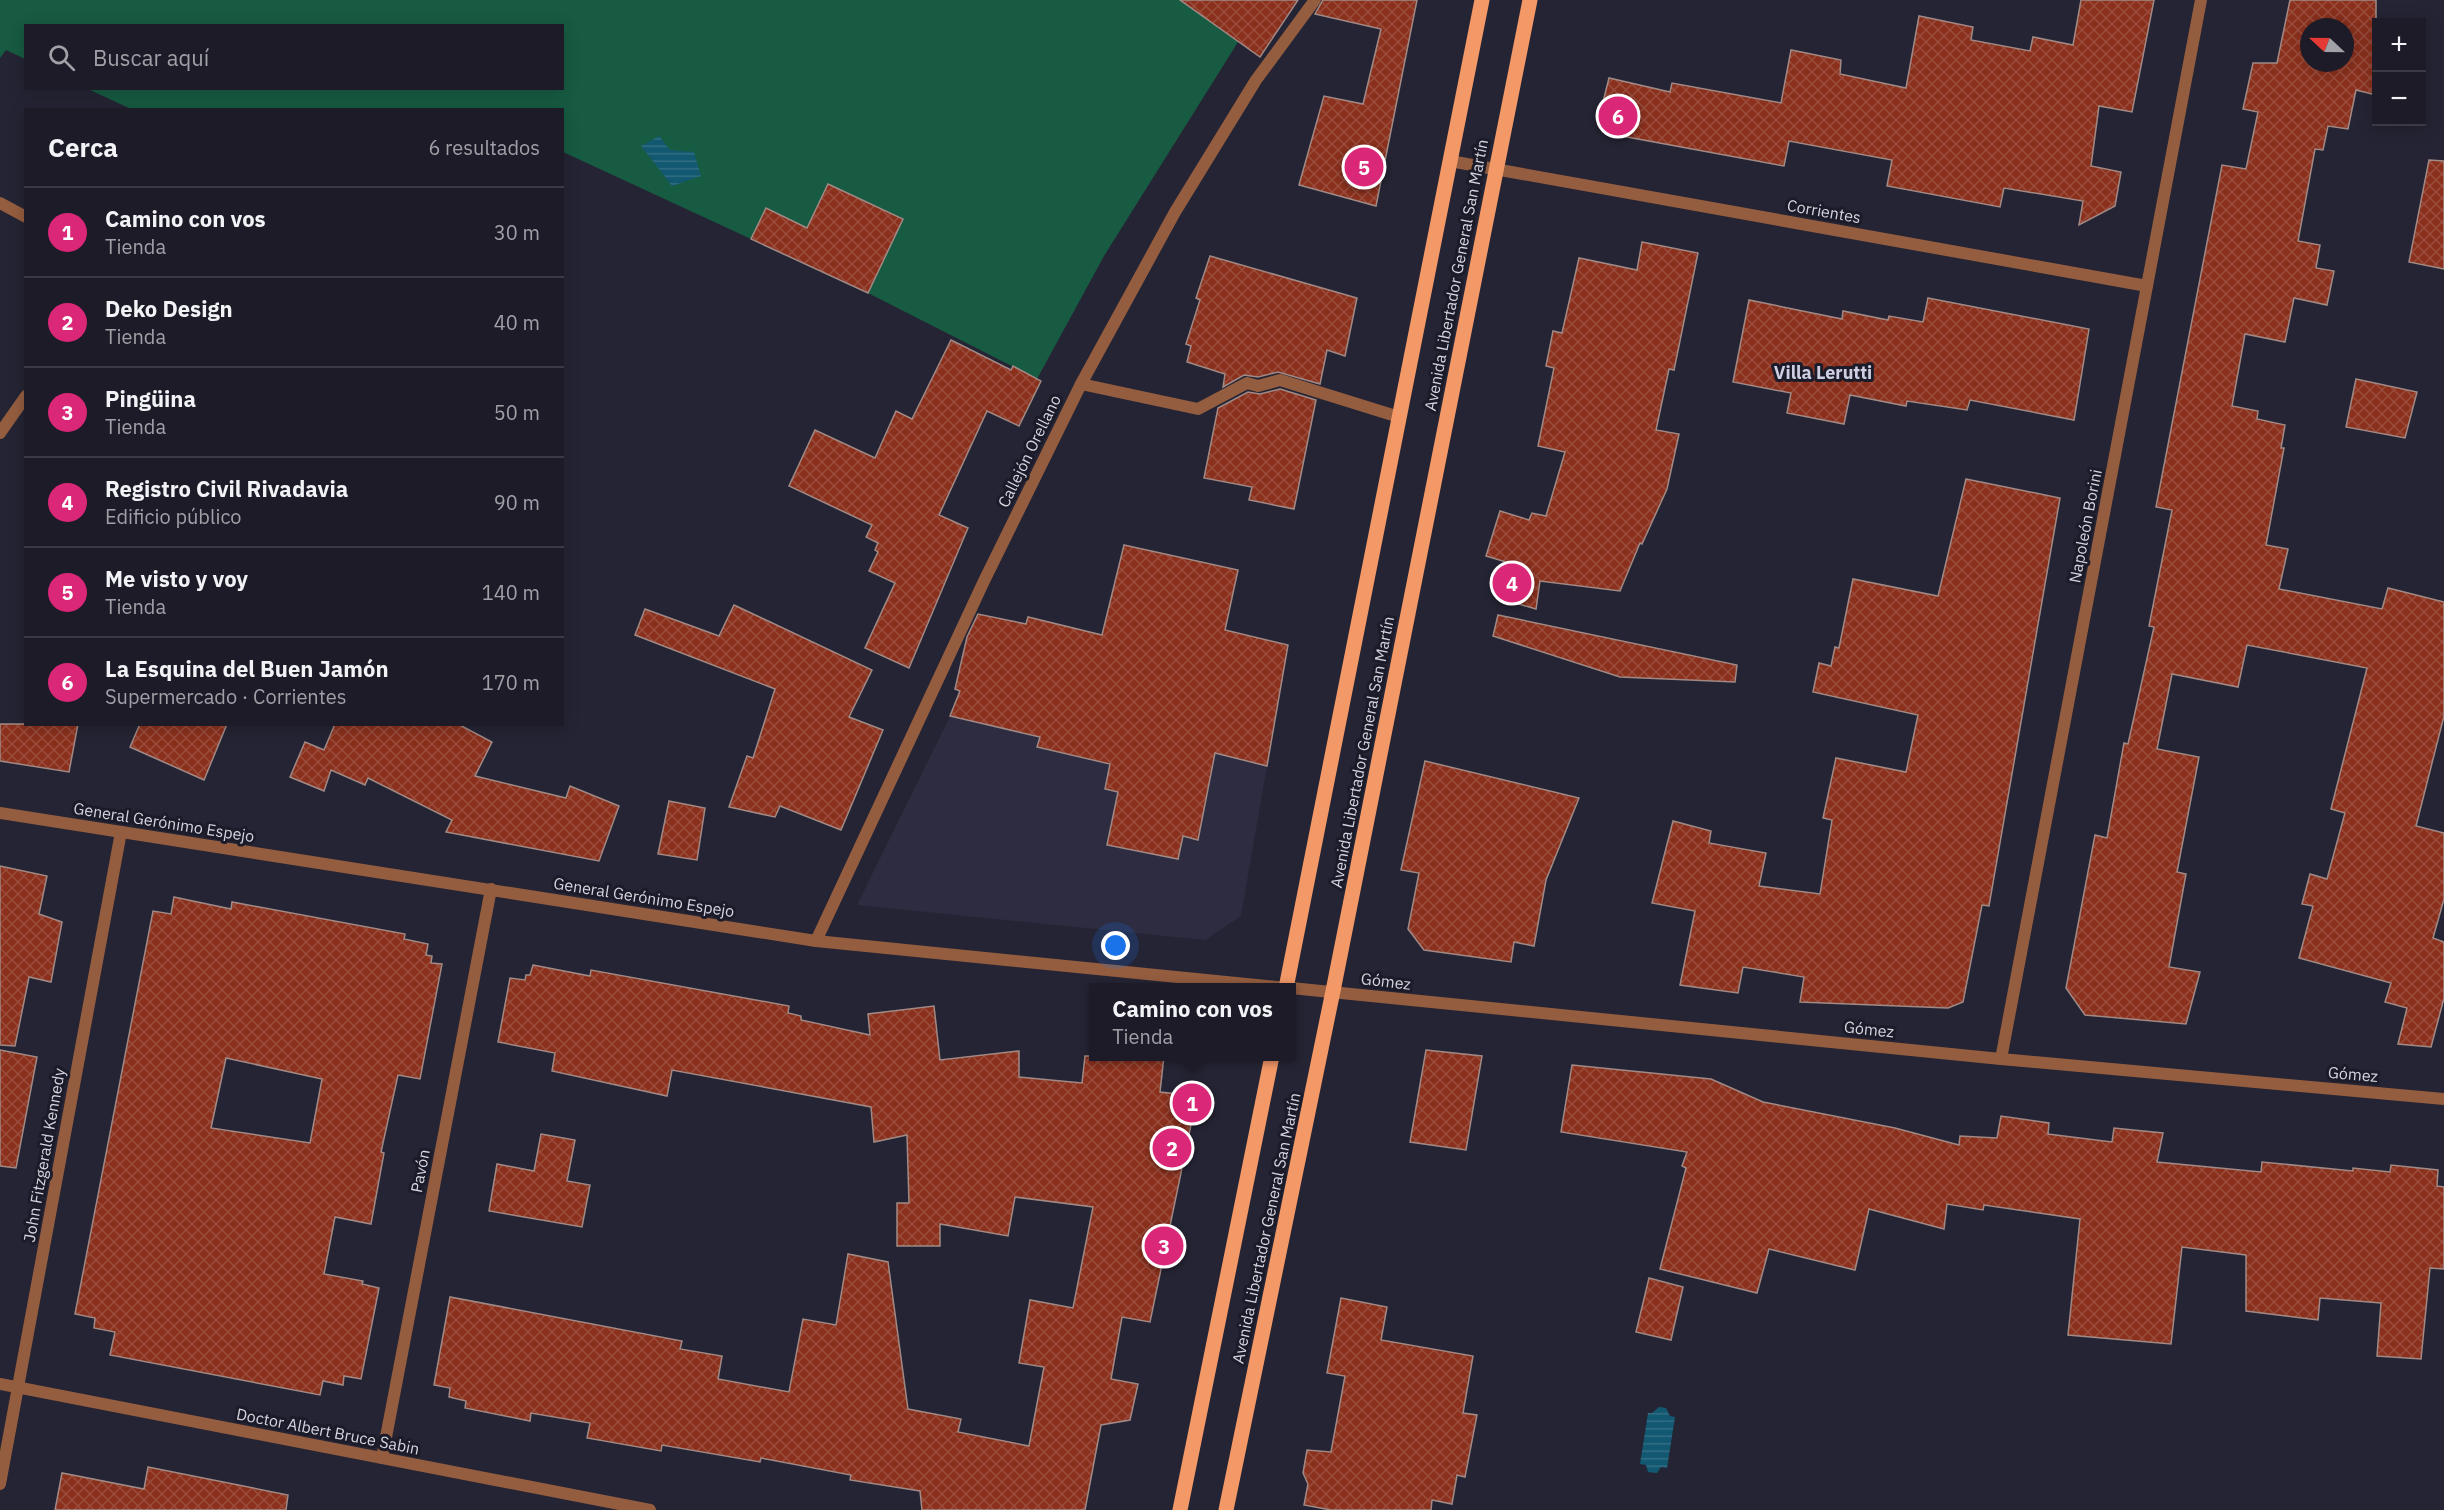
<!DOCTYPE html>
<html lang="es">
<head>
<meta charset="utf-8">
<style>
	body { margin:0; font-family:"IBM Plex Sans",sans-serif; background:#25242f; color:#f1f3f6 }
	.controls { position:absolute; right:18px; top:18px; display:grid; overflow:hidden; border-radius:0px; box-shadow:0 3px 15px #0003 }
	.controls button { width:54px; height:54px; display:grid; place-items:center; padding:0; border:0; border-bottom:2px solid #3a3944; background:#1c1b27; color:#f1f3f6; font:30px sans-serif }
	.compass { position:absolute; left:2300px; top:18px; width:54px; height:54px; border-radius:50%; background:#1c1b27; box-shadow:0 3px 15px #0003; rotate:292deg }
	.you { position:absolute; left:1116px; top:946px; width:21px; height:21px; margin:-15px; border:4px solid #fff; border-radius:50%; background:#1a73e8; box-shadow:0 0 0 9px #1a73e833 }
	.badge { display:grid; place-items:center; width:39px; height:39px; border-radius:50%; background:#db2777; color:#fff; font-size:20px; font-weight:700 }
	.pin { position:absolute; translate:-50% -50%; border:3px solid #fff; box-shadow:0 2px 6px #0006 }
	.popup { position:absolute; left:1089px; top:983px; width:207px; height:78px; box-sizing:border-box; display:grid; place-content:center; border-radius:0px; background:#1c1b27; filter:drop-shadow(0 2px 4px #0005); font-size:20px; white-space:nowrap; color:#a0a1a7 }
	.popup b { font-size:22px; color:#f1f3f6 }
	.popup::after { content:''; position:absolute; left:50%; top:100%; margin-left:-12px; border:12px solid transparent; border-top-color:#1c1b27 }
	.list { margin:0; padding:0; list-style:none }
	h2 { display:flex; justify-content:space-between; align-items:center; height:78px; margin:0; padding:0 24px; font-size:26px }
	h2 small { font-size:20px; font-weight:400; color:#a0a1a7 }
	.list li { display:grid; grid-template-columns:39px 1fr auto; gap:18px; align-items:center; box-sizing:border-box; height:90px; padding:0 24px; border-top:2px solid #3a3944 }
	.list b { display:block; font-size:22px; white-space:nowrap }
	.list p { margin:0; font-size:20px; white-space:nowrap; color:#a0a1a7 }
	.list em { font-size:20px; font-style:normal; color:#a0a1a7 }
	.icon { flex:none; width:33px; height:33px; fill:none; stroke:currentColor; stroke-width:2; stroke-linecap:round; stroke-linejoin:round }
	.map { position:relative; flex:none; width:2444px; height:1510px; overflow:hidden }
	.search { position:absolute; background:#1c1b27; box-shadow:0 3px 15px #0003; left:24px; top:24px; width:540px; height:66px; display:flex; align-items:center; gap:15px; box-sizing:border-box; padding:0 21px; border-radius:0px; color:#a0a1a7; font-size:22px }
	.panel { position:absolute; background:#1c1b27; box-shadow:0 3px 15px #0003; left:24px; top:108px; width:540px; height:618px; border-radius:0px }
	.map>svg:first-child { display:block }
</style>
</head>
<body>
<div class="map">
<svg width="2444" height="1510" viewBox="0 0 2444 1510">
	<defs>
		<pattern id="water-rules" width="6" height="5" patternUnits="userSpaceOnUse" patternTransform="scale(1.5)"><rect width="6" height="5" fill="#115870"/><path d="M0 2.5h6" fill="none" stroke="#336f84"/></pattern>
		<pattern id="building-cross-hatch" width="8" height="8" patternUnits="userSpaceOnUse" patternTransform="scale(1.5)"><rect width="8" height="8" fill="#8a301d"/><path d="M0 0l8 8M0 8l8-8" fill="none" stroke="#9a4d3d"/></pattern>
	</defs>
	<rect width="100%" height="100%" fill="#252434"/>
	<path fill="#2d2c41" d="M962,692L1267,766L1241,916L1205,940L857,905Z"/>
	<path fill="#175b42" d="M0,0H1180L1238,42L1104,256L1037,379L868,293L563,152L562,110H133L88,89L562,88V26H26L25,59L6,50L0,58Z"/>
	<g fill="url(#water-rules)">
		<path d="M659,136L670,150L694,152L701,176L672,186L641,146Z"/>
		<path d="M1659,1407L1666,1408L1670,1416L1675,1417L1667,1468L1661,1467L1657,1473L1648,1472L1646,1465L1640,1464L1648,1413H1652Z"/>
	</g>
	<g fill="url(#building-cross-hatch)" stroke="#a18a85" stroke-width="1.5" fill-rule="evenodd">
		<path d="M1180,0H1298L1260,57Z"/>
		<path d="M1323,0H1417L1376,206L1299,185L1324,96L1363,104L1381,29L1315,14Z"/>
		<path d="M2081,0H2154L2132,112L2099,106L2091,166L2121,172L2115,206L2079,225L2083,201L2004,188L2000,207L1887,186L1892,160L1789,141L1784,166L1611,134L1600,114L1609,78L1670,92L1672,83L1781,103L1791,50L1841,60L1840,74L1906,88L1919,16L1973,27L1971,40L2030,51L2033,37L2073,45Z"/>
		<path d="M2290,0H2376V95L2356,90L2348,129L2328,126L2323,150L2315,149L2298,241L2320,245L2316,268L2334,271L2327,305L2294,298L2285,342L2245,334L2232,406L2258,411L2257,419L2285,425L2281,448H2284L2266,545L2288,549L2279,589L2382,609L2388,588L2444,602V716L2416,826L2444,833V899L2433,938L2444,942V998L2431,1047L2398,1044L2407,1008L2385,1002L2391,983L2299,958L2313,906L2302,904L2310,874L2327,879L2345,813L2331,809L2367,668L2247,645L2238,687L2172,674L2157,749L2199,757L2177,872L2186,874L2169,967L2200,972L2186,1024L2085,1015L2066,988L2095,835L2107,838L2124,743L2128,744L2154,627L2149,626L2172,510L2156,507L2222,165L2246,169L2258,112L2243,109L2253,63H2277ZM2309,27H2345V63H2309Z"/>
		<path d="M2429,160L2444,161V269L2409,262Z"/>
		<path d="M828,184L903,219L868,293L751,239L766,208L807,228Z"/>
		<path d="M1642,242L1698,253L1674,370L1669,369L1656,430L1679,434L1667,489L1642,544L1640,543L1620,591L1540,581L1536,609L1505,600L1516,565L1486,556L1500,511L1529,520L1532,513L1546,516L1565,452L1538,446L1554,368L1546,366L1553,331L1562,333L1579,258L1637,270Z"/>
		<path d="M1210,256L1357,298L1345,356L1327,350L1320,384L1278,372L1258,377L1244,375L1223,387L1225,374L1187,362L1191,346L1186,344L1200,300L1196,298Z"/>
		<path d="M1928,298L2089,329L2074,420L1970,400L1967,410L1907,401L1906,406L1850,395L1844,424L1787,413L1791,393L1733,382L1749,300L1842,319L1843,311L1888,320L1889,316L1923,322Z"/>
		<path d="M951,340L1011,370L1013,366L1041,381L1019,426L987,411L939,515L968,528L909,668L865,648L895,583L869,571L878,552L875,550L878,543L866,537L872,525L789,486L815,430L875,458L896,411L912,419Z"/>
		<path d="M2356,379L2417,392L2405,438L2346,427Z"/>
		<path d="M1280,389L1316,400L1294,509L1249,500L1252,487L1204,478L1218,408L1248,392L1260,394Z"/>
		<path d="M1966,479L2060,498L1989,906L1982,905L1963,1002L1948,1008L1800,1002L1804,977L1743,967L1738,993L1680,985L1695,911L1652,903L1673,821L1711,831L1709,843L1766,853L1759,886L1820,894L1832,820L1823,818L1836,758L1906,772L1918,715L1813,692L1819,663L1831,666L1835,647L1839,648L1853,579L1938,596Z"/>
		<path d="M1124,545L1238,570L1225,630L1288,645L1267,766L1215,753L1198,840L1183,836L1178,859L1107,845L1118,792L1105,789L1110,764L1037,747L1040,737L950,716L960,691L955,689L967,637L978,614L1026,624L1028,617L1102,635Z"/>
		<path d="M734,605L872,670L849,717L883,730L841,830L780,806L775,817L729,807L747,756L753,758L775,689L635,635L645,609L719,636Z"/>
		<path d="M1498,615L1737,665L1735,682L1620,677L1493,636Z"/>
		<path d="M0,724H78L69,772L0,761Z"/>
		<path d="M140,724H227L204,780L130,747Z"/>
		<path d="M335,724H458L492,742L475,776L566,798L570,786L619,806L599,861L446,832L452,820L368,778L365,785L331,770L324,791L290,777L305,742L324,750Z"/>
		<path d="M1425,761L1579,798L1546,880L1534,946L1514,942L1511,962L1424,950L1408,929L1419,873L1401,870Z"/>
		<path d="M669,801L705,808L697,860L658,854Z"/>
		<path d="M0,866L47,876L39,914L62,922L51,982L29,977L15,1046L0,1045Z"/>
		<path d="M174,897L231,909L232,902L405,934L404,939L428,944L426,955L432,956L431,963L442,964L420,1079L398,1075L381,1152L384,1153L371,1224L335,1217L324,1274L363,1281L362,1284L379,1288L361,1379L344,1376L343,1385L323,1381L320,1395L110,1355L115,1332L94,1328L95,1318L75,1314L153,911L171,914ZM226,1058L322,1079L310,1143L211,1128Z"/>
		<path d="M533,965L590,976L591,970L789,1006L788,1013L801,1016V1020L870,1035L868,1014L934,1006L940,1060L1019,1051V1077L1082,1083L1085,1056H1164L1160,1092L1197,1096L1150,1322L1122,1317L1111,1379L1138,1384L1130,1420L1101,1425L1085,1510H922L920,1491L850,1480L851,1475L761,1458L760,1462L662,1445L661,1451L587,1438L590,1423L531,1413L530,1421L465,1408L466,1401L449,1397L450,1388L434,1385L450,1297L682,1341L680,1349L722,1356L718,1379L789,1392L803,1319L836,1325L848,1254L888,1262L908,1409L961,1419L958,1432L1029,1446L1044,1367L1019,1363L1030,1300L1073,1308L1093,1207L1015,1197L1008,1236L940,1224V1246H897V1203H909L907,1135L874,1142L871,1107L672,1070L667,1096L552,1071L555,1053L498,1042L510,978L525,980L526,975H530Z"/>
		<path d="M0,1050L37,1057L16,1168L0,1166Z"/>
		<path d="M1426,1050L1482,1056L1466,1150L1410,1142Z"/>
		<path d="M1572,1065L1711,1079L1763,1102L1895,1128L1959,1145L1960,1136L1997,1138L2001,1116L2049,1123L2048,1134L2112,1142L2114,1128L2163,1133L2157,1162L2261,1172L2262,1162L2353,1171V1168L2390,1172L2391,1165L2438,1170L2437,1186L2444,1187V1269L2430,1268L2421,1359L2377,1356L2381,1303L2320,1298L2318,1320L2246,1311V1255L2182,1247L2171,1344L2068,1335L2080,1219L1984,1205L1983,1210L1947,1204L1944,1229L1869,1209L1855,1270L1769,1249L1757,1293L1660,1269L1686,1168L1682,1166L1687,1152L1561,1132Z"/>
		<path d="M541,1134L575,1140L567,1181L590,1185L582,1227L489,1211L497,1164L534,1171Z"/>
		<path d="M1649,1278L1683,1287L1671,1340L1636,1332Z"/>
		<path d="M1341,1298L1387,1307L1381,1340L1473,1356L1463,1413L1477,1415L1465,1477L1457,1475L1452,1504L1432,1500L1431,1510H1331L1304,1505L1308,1484L1303,1473L1307,1450L1331,1452L1345,1376L1327,1373Z"/>
		<path d="M148,1467L288,1495L286,1510H55L62,1473L144,1489Z"/>
	</g>
	<g fill="none" stroke-linecap="round" stroke-linejoin="round">
		<path stroke="#945d3f" stroke-width="12" d="M1081,384L1198,409L1247,383L1258,386L1280,380L1399,417"/>
		<g stroke="#945d3f" stroke-width="12">
			<path d="M1450,161L2147,286"/>
			<path d="M0,203L26,217"/>
			<path d="M0,433L26,396"/>
			<path d="M0,813L816,941L1287,988"/>
			<path d="M816,941L984,581L1081,384L1175,212L1256,80L1315,0"/>
			<path d="M1291,988L2001,1059L2444,1099"/>
			<path d="M2001,1059L2201,0"/>
			<path d="M0,1384L650,1510"/>
			<path d="M382,1458L491,889"/>
			<path d="M0,1484L121,832"/>
		</g>
		<g stroke="#f39867" stroke-width="15">
			<path d="M1286,988L1482,0"/>
			<path d="M1180,1510L1272,1056"/>
			<path d="M1226,1510L1333,991L1530,0"/>
		</g>
	</g>
	<g text-anchor="middle" stroke-width="6" stroke-linejoin="round" paint-order="stroke">
		<g font-size="16" fill="#d5d5df" stroke="#1c1b2a">
			<text transform="translate(1824 211) rotate(10)" y="6">Corrientes</text>
			<text transform="translate(1456 275) rotate(-79)" y="6">Avenida Libertador General San Martín</text>
			<text transform="translate(1029 451) rotate(-64)" y="6">Callejón Orellano</text>
			<text transform="translate(2085 526) rotate(-79)" y="6">Napoleón Borini</text>
			<text transform="translate(1362 752) rotate(-79)" y="6">Avenida Libertador General San Martín</text>
			<text transform="translate(164 822) rotate(9)" y="6">General Gerónimo Espejo</text>
			<text transform="translate(644 897) rotate(9)" y="6">General Gerónimo Espejo</text>
			<text transform="translate(1386 981) rotate(7)" y="6">Gómez</text>
			<text transform="translate(1869 1029) rotate(6)" y="6">Gómez</text>
			<text transform="translate(2353 1074) rotate(5)" y="6">Gómez</text>
			<text transform="translate(44 1155) rotate(-80)" y="6">John Fitzgerald Kennedy</text>
			<text transform="translate(420 1171) rotate(-79)" y="6">Pavón</text>
			<text transform="translate(1266 1228) rotate(-78)" y="6">Avenida Libertador General San Martín</text>
			<text transform="translate(328 1431) rotate(11)" y="6">Doctor Albert Bruce Sabin</text>
		</g>
		<g font-size="18" font-weight="bold" fill="#cfcfe3" stroke="#1c1b2a">
			<text x="1823" y="379">Villa Lerutti</text>
		</g>
	</g>
</svg>
<div class="controls">
<button>+</button>
<button>−</button>
</div>
<svg class="compass" viewBox="-18 -18 36 36"><path d="M0-13l5 13h-10z" fill="#e53935"/><path d="M0 13l5-13h-10z" fill="#a0a1a7"/></svg>
<div class="you"></div>
<div class="pin badge" style="left:1192px;top:1103px">1</div>
<div class="popup"><b>Camino con vos</b>Tienda</div>
<div class="pin badge" style="left:1172px;top:1148px">2</div>
<div class="pin badge" style="left:1164px;top:1246px">3</div>
<div class="pin badge" style="left:1512px;top:583px">4</div>
<div class="pin badge" style="left:1364px;top:167px">5</div>
<div class="pin badge" style="left:1618px;top:116px">6</div>
<div class="search"><svg class="icon" aria-label="search" viewBox="0 0 24 24"><circle cx="10" cy="10" r="6"/><path d="M15 15l6 6"/></svg>Buscar aquí</div>
<section class="panel">
<h2>Cerca<small>6 resultados</small></h2>
<ul class="list">
<li><span class="badge">1</span><div><b>Camino con vos</b><p>Tienda</p></div><em>30 m</em></li>
<li><span class="badge">2</span><div><b>Deko Design</b><p>Tienda</p></div><em>40 m</em></li>
<li><span class="badge">3</span><div><b>Pingüina</b><p>Tienda</p></div><em>50 m</em></li>
<li><span class="badge">4</span><div><b>Registro Civil Rivadavia</b><p>Edificio público</p></div><em>90 m</em></li>
<li><span class="badge">5</span><div><b>Me visto y voy</b><p>Tienda</p></div><em>140 m</em></li>
<li><span class="badge">6</span><div><b>La Esquina del Buen Jamón</b><p>Supermercado · Corrientes</p></div><em>170 m</em></li>
</ul>
</section>
</div>
</body>
</html>
